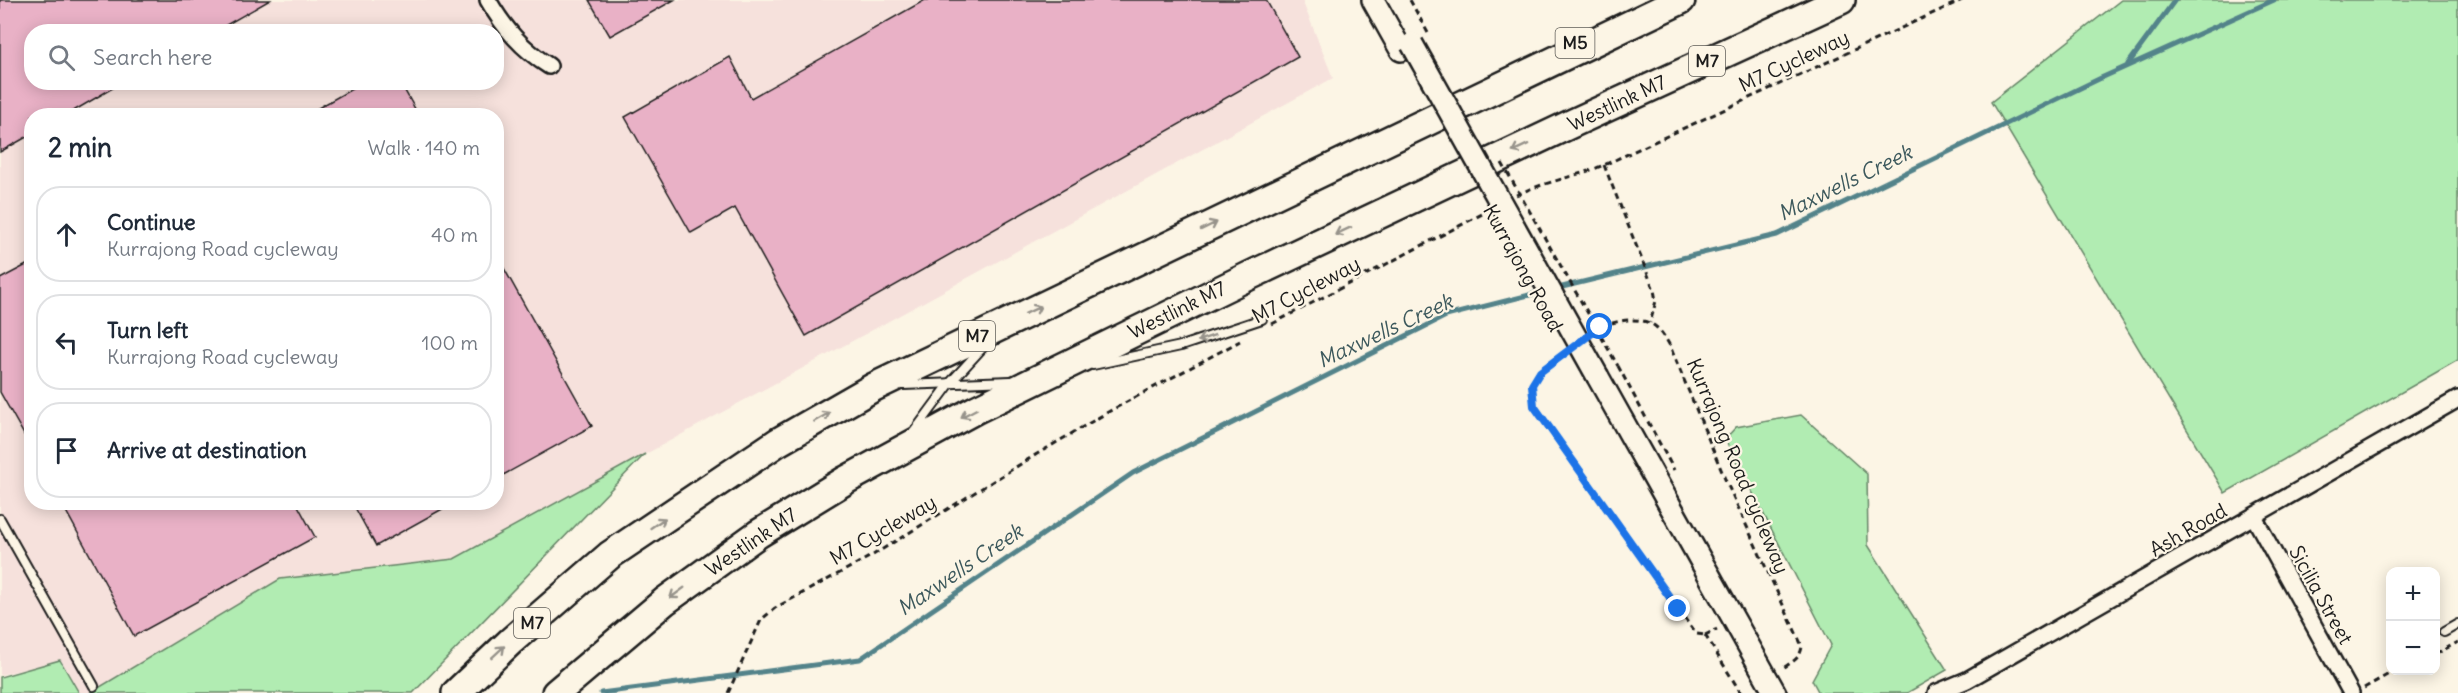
<!DOCTYPE html>
<html lang="en">
<head>
<meta charset="utf-8">
<style>
	body { margin:0; font-family:Delius,sans-serif; background:#f6f6f7; color:#1f2937 }
	.controls { position:absolute; right:18px; bottom:18px; display:grid; overflow:hidden; border-radius:12px; box-shadow:0 3px 15px #0003 }
	.controls button { width:54px; height:54px; display:grid; place-items:center; padding:0; border:0; border-bottom:2px solid #e0e1e3; background:#fff; color:#1f2937; font:30px sans-serif }
	.stop { position:absolute; width:18px; height:18px; margin:-14px; border:4px solid #1a73e8; border-radius:50%; background:#fff }
	.stop.end { background:#1a73e8; border-color:#fff; box-shadow:0 2px 6px #0008 }
	.list { margin:0; padding:0; list-style:none }
	h2 { display:flex; justify-content:space-between; align-items:center; height:78px; margin:0; padding:0 24px; font-size:26px }
	h2 small { font-size:20px; font-weight:400; color:#747a83 }
	.list li { display:grid; grid-template-columns:39px 1fr auto; gap:18px; align-items:center; box-sizing:border-box; height:96px; margin:0 12px 12px; padding:0 12px; border:2px solid #e0e1e3; border-radius:24px }
	.list b { display:block; font-size:22px; white-space:nowrap }
	.list p { margin:0; font-size:20px; white-space:nowrap; color:#747a83 }
	.list em { font-size:20px; font-style:normal; color:#747a83 }
	.icon { flex:none; width:33px; height:33px; fill:none; stroke:currentColor; stroke-width:2; stroke-linecap:round; stroke-linejoin:round }
	.map { position:relative; flex:none; width:2458px; height:693px; overflow:hidden }
	.search { position:absolute; background:#fff; box-shadow:0 3px 15px #0003; left:24px; top:24px; width:480px; height:66px; display:flex; align-items:center; gap:15px; box-sizing:border-box; padding:0 21px; border-radius:24px; color:#747a83; font-size:22px }
	.panel { position:absolute; background:#fff; box-shadow:0 3px 15px #0003; left:24px; top:108px; width:480px; height:402px; border-radius:24px }
	.map>svg:first-child { display:block }
</style>
</head>
<body>
<div class="map">
<svg width="2458" height="693" viewBox="0 0 2458 693">
	<rect width="100%" height="100%" fill="#fcf5e5"/>
	<filter id="ink" filterUnits="userSpaceOnUse"><feTurbulence type="fractalNoise" baseFrequency=".0167" numOctaves="2"/><feDisplacementMap in="SourceGraphic" scale="12" xChannelSelector="R" yChannelSelector="G"/><feConvolveMatrix kernelMatrix="1 2 1 2 8 2 1 2 1" color-interpolation-filters="sRGB"/></filter>
	<g filter="url(#ink)">
		<path fill="#f6e1dc" fill-rule="evenodd" d="M0,0H1302L1333,78L454,559L280,579L90,693H79L60,661L0,675ZM32,32H496V82H32ZM32,116H496V502H32Z"/>
		<g fill="#b1ecb2" stroke="#668467" stroke-width="1.5">
			<path d="M2121,0H2458V360L2225,493L1991,102Z"/>
			<path d="M1801,415L1867,474L1868,545L1947,670L1907,693H1819L1812,680L1831,645L1725,439L1736,427Z"/>
			<path d="M645,454L413,693H90L280,579L454,559Z"/>
			<path d="M60,660L79,693H0V677Z"/>
		</g>
		<g fill="none" stroke-linecap="round" stroke-linejoin="round">
			<g stroke="#53838a" stroke-width="5">
				<path d="M2128,64L2175,0"/>
				<path d="M1554,289L1777,235L2101,78L2274,0"/>
				<path d="M601,693L860,659L1133,473L1446,316L1545,291"/>
			</g>
		</g>
		<g fill="#e9b1c6" stroke="#1c1c1c" stroke-width="1.5">
			<path d="M0,0H270L214,32H32V82H123L65,116H32V134L0,152Z"/>
			<path d="M589,0H674L610,36Z"/>
			<path d="M925,0H1266L1298,57L806,336L735,208L691,233L625,117L730,57L751,98Z"/>
			<path d="M364,82H400L419,116H304Z"/>
			<path d="M496,254L592,426L496,479Z"/>
			<path d="M32,262V449L0,392V279Z"/>
			<path d="M61,502H296L315,537L134,636Z"/>
			<path d="M352,502H455L376,546Z"/>
		</g>
		<g fill="none" stroke-linecap="round" stroke-linejoin="round">
			<defs>
				<g id="lane">
					<path d="M1093,365L1181,346L1262,319"/>
					<path d="M903,385L1011,381"/>
					<path d="M914,432L951,382L984,346"/>
					<path d="M0,519L94,686"/>
					<path d="M2444,632L2458,624"/>
				</g>
				<g id="street">
					<path d="M488,0C504,28 522,49 549,66"/>
					<path d="M2254,517L2351,693"/>
					<path d="M1936,693L1967,680L2458,399"/>
				</g>
				<g id="secondary">
					<path d="M1373,0L1401,50"/>
					<path d="M1598,377L1775,693"/>
				</g>
				<g id="highway">
					<path d="M456,693L511,641L610,555L778,442L874,387L1681,0"/>
					<path d="M556,693L665,601L758,534L846,480L975,410L1249,276L1573,123L1841,0"/>
				</g>
			</defs>
			<use href="#lane" stroke="#1c1c1c" stroke-width="12"/>
			<use href="#street" stroke="#1c1c1c" stroke-width="20"/>
			<use href="#secondary" stroke="#1c1c1c" stroke-width="26"/>
			<use href="#highway" stroke="#1c1c1c" stroke-width="32"/>
			<g stroke="#1c1c1c" stroke-width="3" stroke-dasharray="6 4.5" stroke-linecap="butt">
				<path d="M1410,0L1428,33"/>
				<path d="M1604,165L1654,290L1656,301L1650,323"/>
				<path d="M1516,195C1544,182 1575,177 1604,165L1962,0"/>
				<path d="M1272,324L1484,213"/>
				<path d="M1593,332C1608,321 1640,314 1656,327C1662,332 1666,339 1670,346L1725,479L1802,646C1801,658 1792,662 1783,668"/>
				<path d="M1564,354C1542,370 1526,377 1534,406L1693,630L1697,634L1705,635"/>
				<path d="M1618,366L1674,470"/>
				<path d="M1705,635L1741,693"/>
				<path d="M1705,635L1717,629"/>
				<path d="M2436,654L2458,642"/>
				<path d="M2364,688L2396,670"/>
				<path d="M728,693L761,620L775,608L873,555L1037,454L1108,412L1240,341"/>
			</g>
			<use href="#lane" stroke="#fcf5e5" stroke-width="8"/>
			<use href="#street" stroke="#fcf5e5" stroke-width="15"/>
			<use href="#secondary" stroke="#fcf5e5" stroke-width="21"/>
			<use href="#highway" stroke="#fcf5e5" stroke-width="27"/>
			<defs>
				<path id="secondary-bridge" d="M1412,44L1598,377"/>
			</defs>
			<use href="#secondary-bridge" stroke="#1c1c1c" stroke-width="26" stroke-linecap="butt"/>
			<path stroke="#1c1c1c" stroke-width="3" stroke-dasharray="6 4.5" stroke-linecap="butt" d="M1502,163L1618,366"/>
			<use href="#secondary-bridge" stroke="#fcf5e5" stroke-width="21"/>
		</g>
		<defs><path id="oneway-shaft" d="M-6 0H5M1.5-3L5.5 0L1.5 3" fill="none" stroke-width="1.6" stroke-linecap="round" stroke-linejoin="round" transform="scale(1.5)"/></defs>
		<g stroke="#97938b">
			<use href="#oneway-shaft" transform="translate(1520 148) rotate(155)"/>
			<use href="#oneway-shaft" transform="translate(1209 226) rotate(-26)"/>
			<use href="#oneway-shaft" transform="translate(1343 231) rotate(155)"/>
			<use href="#oneway-shaft" transform="translate(1033 310) rotate(-25)"/>
			<use href="#oneway-shaft" transform="translate(1206 338) rotate(161)"/>
			<use href="#oneway-shaft" transform="translate(969 413) rotate(152)"/>
			<use href="#oneway-shaft" transform="translate(822 417) rotate(-30)"/>
			<use href="#oneway-shaft" transform="translate(658 523) rotate(-34)"/>
			<use href="#oneway-shaft" transform="translate(677 593) rotate(144)"/>
			<use href="#oneway-shaft" transform="translate(498 652) rotate(-43)"/>
		</g>
	</g>
	<g fill="none" stroke-linecap="round" stroke-linejoin="round" filter="url(#ink)">
		<path stroke="#1a73e8" stroke-width="8" d="M1600,327L1540,372L1532,385L1534,406L1678,609"/>
	</g>
	<g text-anchor="middle" stroke-width="4.5" stroke-linejoin="round" paint-order="stroke">
		<g fill="#fcf5e5" stroke="#5f5d58" stroke-width="1.5">
			<rect x="1555.5" y="28" width="39" height="30" rx="4.5"/>
			<rect x="1689" y="46" width="36" height="30" rx="4.5"/>
			<rect x="959" y="321" width="36" height="30" rx="4.5"/>
			<rect x="514" y="608" width="36" height="30" rx="4.5"/>
		</g>
		<g font-size="18" font-weight="bold" fill="#1c1c1c">
			<text x="1575" y="49">M5</text>
			<text x="1707" y="67">M7</text>
			<text x="977" y="342">M7</text>
			<text x="532" y="629">M7</text>
		</g>
		<g font-size="20" fill="#1c1c1c" stroke="#fcf5e5">
			<text transform="translate(1794 61) rotate(-25)" y="7">M7 Cycleway</text>
			<text transform="translate(1617 103) rotate(-25)" y="7">Westlink M7</text>
			<text transform="translate(1523 268) rotate(61)" y="7">Kurrajong Road</text>
			<text transform="translate(1306 290) rotate(-28)" y="7">M7 Cycleway</text>
			<text transform="translate(1177 310) rotate(-26)" y="7">Westlink M7</text>
			<text transform="translate(1738 466) rotate(67)" y="7">Kurrajong Road cycleway</text>
			<text transform="translate(883 530) rotate(-30)" y="7">M7 Cycleway</text>
			<text transform="translate(2188 530) rotate(-30)" y="7">Ash Road</text>
			<text transform="translate(751 542) rotate(-34)" y="7">Westlink M7</text>
			<text transform="translate(2321 595) rotate(61)" y="7">Sicilia Street</text>
		</g>
		<g font-size="21" font-style="italic" fill="#3c585c" stroke="#fcf5e5">
			<text transform="translate(1845 183) rotate(-26)" y="7">Maxwells Creek</text>
			<text transform="translate(1385 331) rotate(-25)" y="7">Maxwells Creek</text>
			<text transform="translate(960 570) rotate(-34)" y="7">Maxwells Creek</text>
		</g>
	</g>
</svg>
<div class="controls">
<button>+</button>
<button>−</button>
</div>
<div class="stop" style="left:1600px;top:327px"></div>
<div class="stop end" style="left:1678px;top:609px"></div>
<div class="search"><svg class="icon" aria-label="search" viewBox="0 0 24 24"><circle cx="10" cy="10" r="6"/><path d="M15 15l6 6"/></svg>Search here</div>
<section class="panel">
<h2>2 min<small>Walk · 140 m</small></h2>
<ul class="list">
<li><svg class="icon" aria-label="ahead" viewBox="0 0 24 24"><path d="M12 20V5M6 11l6-6 6 6"/></svg><div><b>Continue</b><p>Kurrajong Road cycleway</p></div><em>40 m</em></li>
<li><svg class="icon" aria-label="left" viewBox="0 0 24 24"><path d="M17 20v-9H6M10 6l-5 5 5 5"/></svg><div><b>Turn left</b><p>Kurrajong Road cycleway</p></div><em>100 m</em></li>
<li><svg class="icon" aria-label="arrive" viewBox="0 0 24 24"><path d="M6 21V4h12l-3 4 3 4H6"/></svg><div><b>Arrive at destination</b></div></li>
</ul>
</section>
</div>
</body>
</html>
